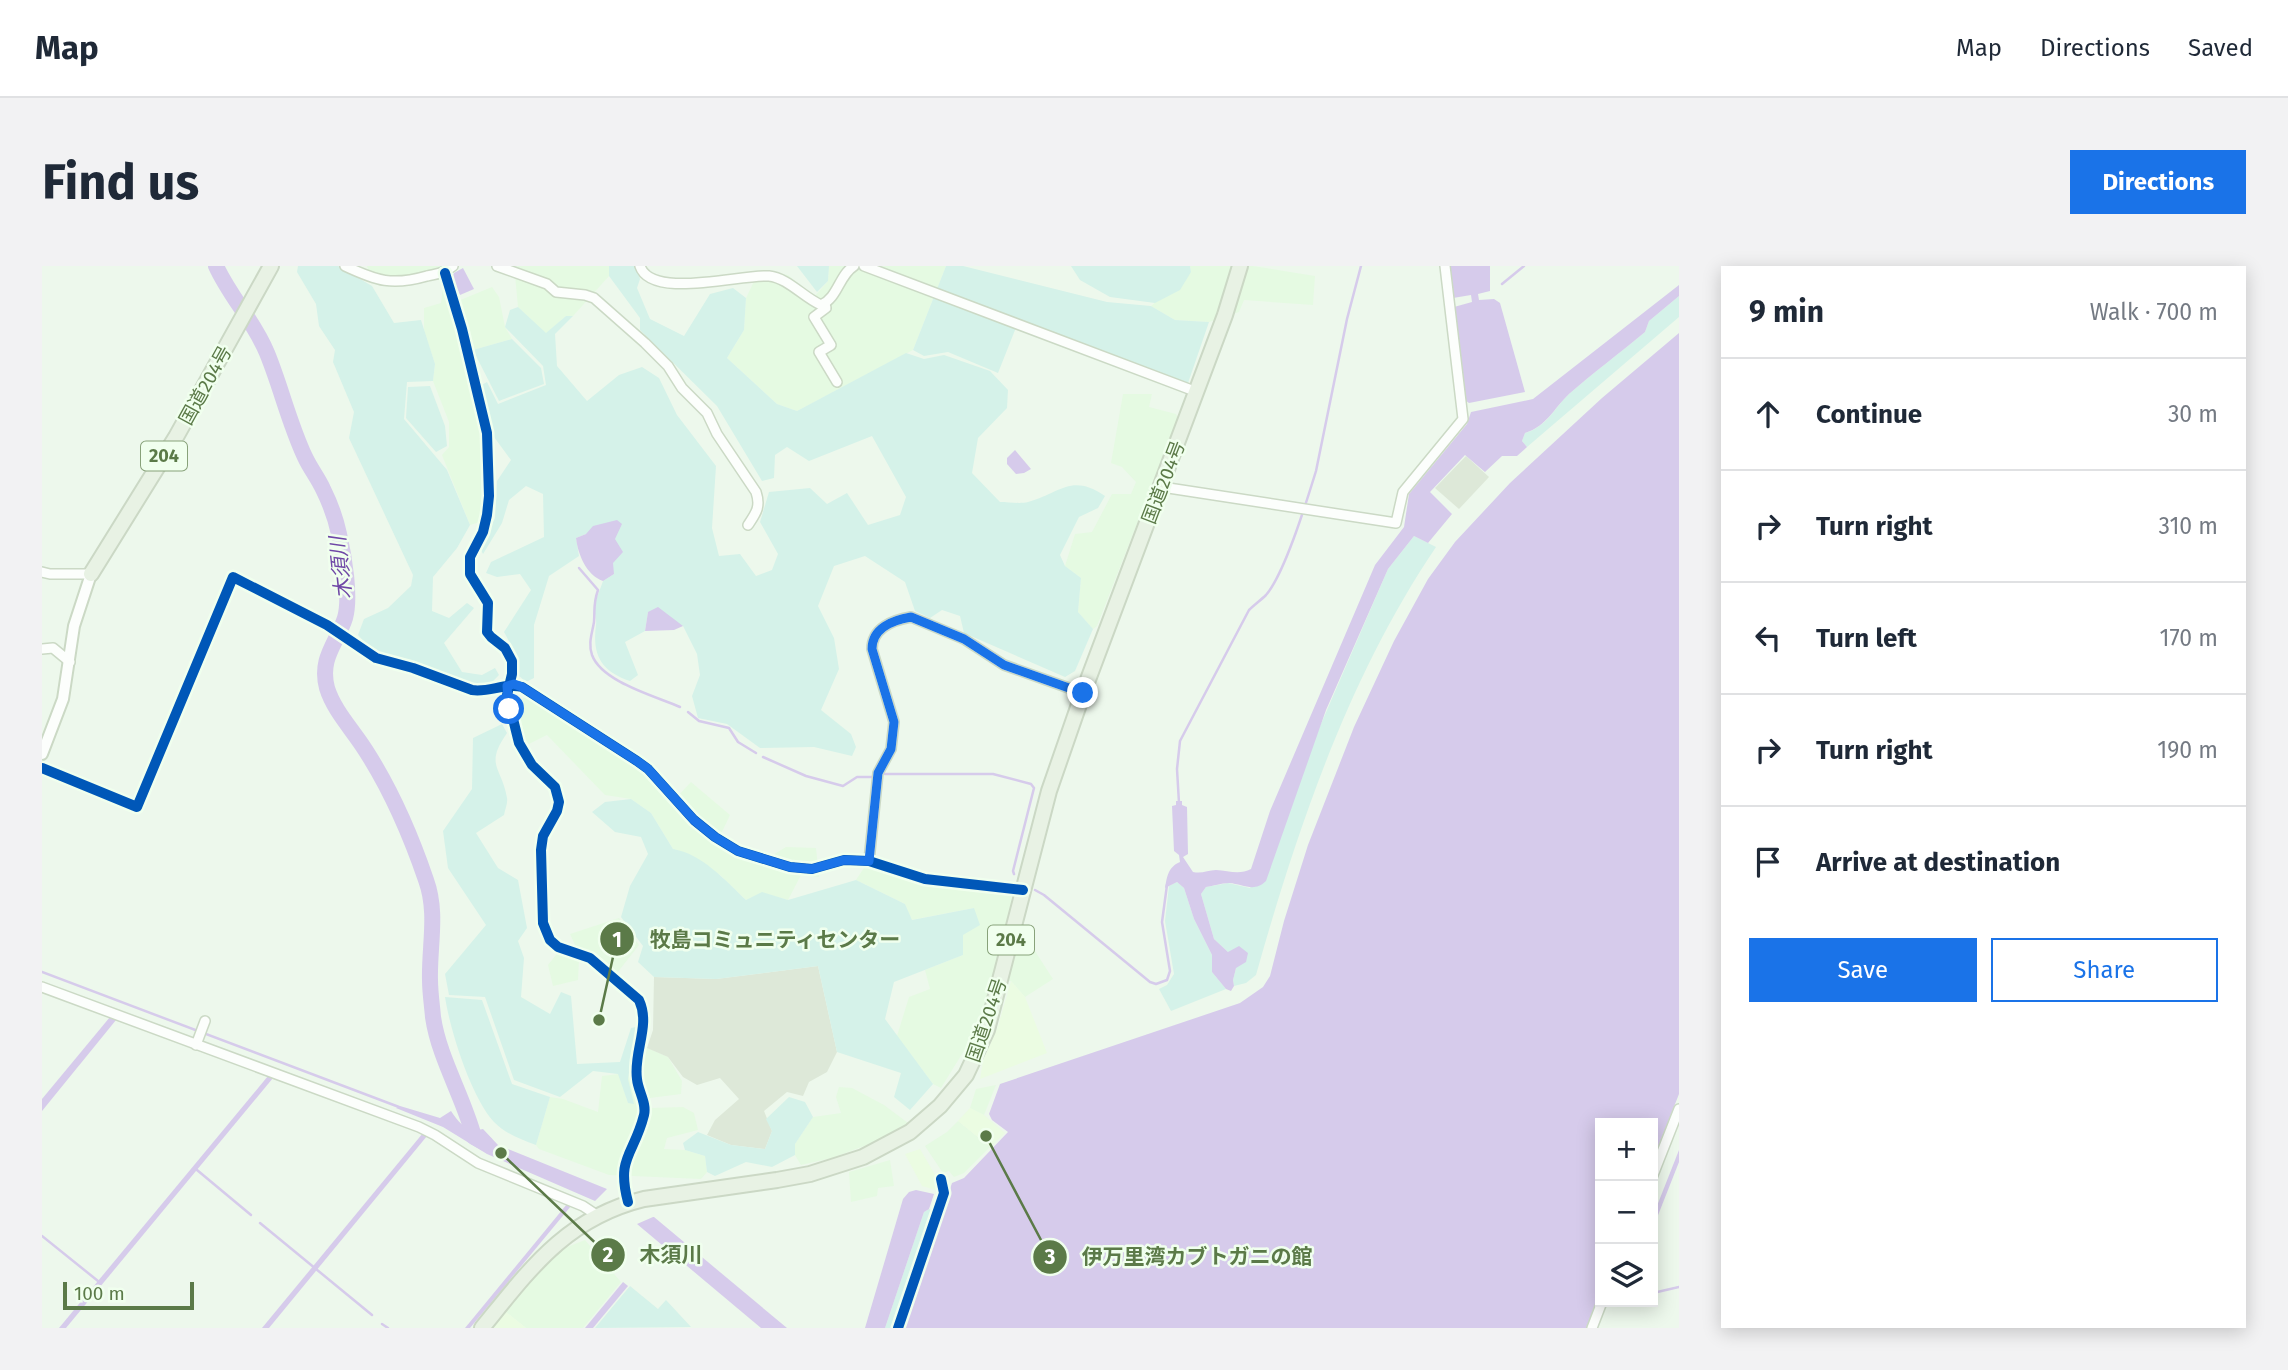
<!DOCTYPE html>
<html lang="en">
<head>
<meta charset="utf-8">
<style>
	body { margin:0; font-family:"Fira Sans","Noto Sans JP",sans-serif; background:#f2f2f3; color:#1f2937 }
	.controls { position:absolute; right:21px; bottom:21px; display:grid; overflow:hidden; border-radius:0px; box-shadow:0 4px 18px #0003 }
	.controls button { width:63px; height:63px; display:grid; place-items:center; padding:0; border:0; border-bottom:2px solid #e0e1e3; background:#fff; color:#1f2937; font:35px sans-serif }
	.scale { position:absolute; left:21px; bottom:18px; width:131px; box-sizing:border-box; padding-left:7px; border:4px solid #5b7a48; border-top:0; font-size:19px; line-height:24px; white-space:nowrap; color:#5b7a48; -webkit-text-stroke:5px #f0ffee; paint-order:stroke }
	.stop { position:absolute; width:21px; height:21px; margin:-16px; border:5px solid #1a73e8; border-radius:50%; background:#fff }
	.stop.end { background:#1a73e8; border-color:#fff; box-shadow:0 2px 7px #0008 }
	.list { margin:0; padding:0; list-style:none }
	h2 { display:flex; justify-content:space-between; align-items:center; height:91px; margin:0; padding:0 28px; font-size:30px }
	h2 small { font-size:23px; font-weight:400; color:#747a83 }
	.list li { display:grid; grid-template-columns:46px 1fr auto; gap:21px; align-items:center; box-sizing:border-box; height:112px; padding:0 28px; border-top:2px solid #e0e1e3 }
	.list b { display:block; font-size:26px; white-space:nowrap }
	.list em { font-size:23px; font-style:normal; color:#747a83 }
	.actions { display:flex; gap:14px; padding:21px 28px }
	.actions a { flex:1; padding:16px 0; border:2px solid #1a73e8; border-radius:0px; text-align:center; font-size:24px; color:#1a73e8 }
	.actions .main { background:#1a73e8; color:#fff }
	.icon { flex:none; width:38px; height:38px; fill:none; stroke:currentColor; stroke-width:2; stroke-linecap:round; stroke-linejoin:round }
	.map { position:relative; flex:none; width:1637px; height:1062px; overflow:hidden; border-radius:0px }
	header { display:flex; align-items:center; gap:42px; box-sizing:border-box; height:98px; padding:0 35px; background:#fff; border-bottom:2px solid #e0e1e3 }
	header strong { font-size:33px }
	nav { display:flex; gap:38px; margin-inline-start:auto; font-size:24px }
	.intro { display:flex; align-items:center; justify-content:space-between; box-sizing:border-box; height:168px; padding:0 42px }
	h1 { margin:0; font-size:49px }
	.button { padding:18px 32px; border-radius:0px; background:#1a73e8; color:#fff; font-size:24px; font-weight:700 }
	main { display:flex; gap:42px; padding:0 42px }
	aside { flex:1; background:#fff; border-radius:0px; box-shadow:0 4px 18px #0003 }
	.map>svg:first-child { display:block }
</style>
</head>
<body>
<header>
<strong>Map</strong>
<nav><a>Map</a><a>Directions</a><a>Saved</a></nav>
</header>
<div class="intro"><h1>Find us</h1><a class="button">Directions</a></div>
<main>
<div class="map">
<svg width="1637" height="1062" viewBox="0 0 1637 1062">
	<rect width="100%" height="100%" fill="#edf8ec"/>
	<g fill="#e5fae2">
		<path d="M325,0H415L405,9L416,35L450,21L457,31L463,61L470,73L431,84L452,171L448,253L428,259L400,189L407,181V156L391,115L393,98L382,65V42L399,37L401,20L396,11L352,21L330,16Z"/>
		<path d="M450,0H567V10L531,50H524L504,68L476,41L473,9Z"/>
		<path d="M787,0H904L871,84L755,145L735,138L685,92L702,64L704,32L717,5L746,9L772,31L786,15Z"/>
		<path d="M1148,0H1211L1273,10L1271,39L1202,34L1197,46L1167,56L1133,54L1109,40L1149,6Z"/>
		<path d="M1081,128H1110L1107,141L1134,148L1136,153L1055,360L1051,363L1036,346L1039,312L1023,300L1033,268L1050,266L1070,228H1089L1094,216L1080,201L1069,197Z"/>
		<path d="M484,431L596,501L612,514L629,537L649,516L688,549L679,568L695,579L729,590L744,581L774,582L777,611L759,609L746,634L720,627L704,634L678,609L631,583L609,547L589,533L563,529L505,469L483,480L471,437Z"/>
		<path d="M829,591L883,610L962,617L970,631L965,661L982,668L1011,713L983,731L969,715L949,717L936,762L899,822L891,818L855,770L867,731L888,723L883,704L921,689V669L932,642L869,654L863,638L814,614Z"/>
		<path d="M577,652L597,679L575,707L595,726L593,740L547,697L537,694L536,714L511,720L506,699L514,689L518,676L534,681L528,668Z"/>
		<path d="M592,776L626,791L640,815L639,828L608,832L609,842L641,841L652,847L656,864L625,872L622,883L643,884L663,890L665,906L659,913L567,909L497,883L494,879L508,831L521,833L556,846L560,810L577,808L586,837V813Z"/>
		<path d="M954,819L942,849L928,842L934,823Z"/>
		<path d="M797,821L810,822L842,839L866,857L833,876L790,892L759,899L753,889V878L771,851L799,847L794,831Z"/>
		<path d="M916,855L948,881L922,907L912,911L907,905L901,907L883,880L905,866Z"/>
		<path d="M848,894L852,920L836,922L835,930L809,936L807,906Z"/>
		<path d="M543,974L579,1016L541,1062H484L464,1046L506,994L523,982Z"/>
	</g>
	<g fill="#ebfce2">
		<path d="M969,715L983,731L1005,787L938,813L941,795L956,760Z"/>
		<path d="M928,842L942,849L963,867L948,881L916,855Z"/>
		<path d="M878,883L899,919L897,925L880,920L863,888Z"/>
		<path d="M464,1046L484,1062H450Z"/>
	</g>
	<g fill="#dde8d8">
		<path d="M1424,190L1447,211L1417,243L1393,222Z"/>
		<path d="M776,700L795,786L785,806L767,816L761,830L745,826L722,845L730,865L723,883L689,879L665,869L673,854L697,833L678,812L655,819L641,811L626,791L605,782L611,764L612,711L674,713Z"/>
	</g>
	<g fill="#d5f2e9">
		<path d="M256,0H296L330,20L352,57L379,54L393,98L391,115L365,116L362,153L405,204L428,259L415,282L391,311L390,345L407,352L425,337L432,342L402,377L420,406L440,409L453,402L457,409L450,416L432,420L329,383L316,369L322,353L346,342L369,320L371,309L307,172L312,146L291,96L293,84L277,60L274,38L255,6Z"/>
		<path d="M567,0H594L598,13L595,22L608,53L642,70L668,28L691,22L704,32L702,64L685,92L735,138L755,145L864,87L882,93L902,89L948,105L966,124L965,142L936,172L930,207L958,236C967,236 978,238 986,236C1019,227 1029,207 1063,230L1056,242L1037,251L1018,289L1023,300L1039,312L1036,346L1051,363L1033,405L1023,411L922,367L918,350L900,344L888,352L873,345L863,316L823,290L792,300L776,340L792,372L797,403L779,444L809,468L814,481L810,490L772,481L718,482L685,458L656,452L650,430L658,409L655,388L641,360L606,346L603,365L583,376L596,409L588,415C559,405 550,389 554,359C555,353 552,348 553,342C553,334 558,324 561,315L572,308L544,268L534,272L537,290L507,310L492,359V412L484,416L476,409L474,388L462,366L489,324L478,308L455,311L444,307L449,296L502,271L501,228L484,220L467,234L460,257L441,288L438,282L453,252L455,215L469,194L452,171L438,120L445,116L456,138L504,119L501,100L463,61L468,44L476,41L504,67L524,50H531L513,68L515,100L545,135L577,109L600,101L617,112L635,149L674,200L670,262L677,290L698,288L714,310L730,304L736,288L718,256L727,226L768,222L785,238L805,227L826,259L858,249L864,231L830,170L767,195L745,181L733,189L732,212L720,215L675,140L598,64V52L567,10Z"/>
		<path d="M755,0H787L786,15L775,26Z"/>
		<path d="M904,0H921L1065,36L1109,40L1133,54L1167,56L1146,117L977,54L956,107L906,86L882,90L871,84Z"/>
		<path d="M1029,0H1148L1149,6L1138,24L1113,37L1068,31L1038,14Z"/>
		<path d="M1637,30V51L1485,181L1480,175L1483,167C1505,161 1512,142 1527,128C1552,106 1578,87 1603,66L1607,55Z"/>
		<path d="M470,73L499,102L502,118L457,135L431,84Z"/>
		<path d="M388,120L403,160L405,180L394,186L364,152L366,121Z"/>
		<path d="M1372,270L1394,281C1307,410 1256,560 1214,709L1204,717L1192,720L1191,714L1194,702L1186,686L1172,673L1159,628L1164,621L1186,617L1208,622L1346,303Z"/>
		<path d="M460,458L465,467C442,500 460,501 465,532C466,537 463,543 462,549L434,567L456,602L476,614L485,662L476,675L482,692L479,731L508,748L519,726L529,730L535,798L578,796L589,762L594,761L586,813L592,838L586,837L576,808L551,805L518,831L472,814L443,731L407,729L403,708L444,659L406,602L401,565L430,523L431,472Z"/>
		<path d="M589,533L609,547L631,583C660,588 683,614 704,634L720,626L746,634L814,614L863,638L870,654L932,642L938,659L921,669V689L852,716L843,753L891,818L868,844L852,831L859,807L795,786L776,700L674,713L612,711L596,696L601,680L579,651L588,620L606,588L599,571L573,566L550,546L563,536Z"/>
		<path d="M1135,616L1142,622L1152,653L1170,689V706L1184,723L1129,745L1117,723L1125,719L1132,708L1123,655L1127,620Z"/>
		<path d="M403,731L440,734L470,818L508,831L494,879C478,873 464,868 452,856C429,831 408,764 403,731Z"/>
		<path d="M747,831L763,836L771,851L753,878V889L730,901L704,896L673,910L665,906L663,890L643,884L641,877L656,866L689,879L723,883L730,865L724,853Z"/>
		<path d="M887,943L893,945L853,1062H843L882,946Z"/>
		<path d="M588,1020L616,1043L624,1034L649,1061L553,1062Z"/>
	</g>
	<g fill="#d6cbeb">
		<path d="M1407,0H1448V25L1436,28L1437,34L1452,33L1458,37L1483,126L1427,137L1423,134L1412,41L1430,36L1429,29L1411,32Z"/>
		<path d="M421,2L432,23L418,29L410,11L412,7Z"/>
		<path d="M1637,19V30L1607,55L1603,66C1578,87 1552,106 1527,128C1512,142 1505,160 1483,167L1480,175L1485,181L1475,190H1460L1443,206L1423,189L1388,226L1410,248L1386,277L1372,270L1346,303L1284,444L1224,615C1212,627 1201,618 1187,617C1180,617 1171,620 1164,621L1159,628L1172,673L1186,686L1197,680L1206,687L1204,696L1194,702L1191,714L1192,720L1189,725L1184,723L1170,706V689L1152,653L1142,622L1135,616L1123,622C1125,611 1126,601 1138,596L1137,589L1132,585L1130,540L1134,539V535H1140V539L1145,541L1146,588L1141,591L1151,606C1160,608 1166,604 1174,604C1187,605 1198,609 1209,603L1228,545L1333,299L1362,261L1367,228L1425,158L1429,146L1491,133Z"/>
		<path d="M1637,67V828L1611,894V857H1558V1026L1544,1062H861L910,917L922,912L966,866L950,854L947,848L958,818L1198,737L1221,721L1228,710L1242,655L1266,579L1312,461L1352,375L1386,313L1413,276L1468,217L1560,132Z"/>
		<path d="M973,184L989,203L982,207L974,208L965,198V192Z"/>
		<path d="M575,254L580,258L573,273L581,286L571,297L572,308L561,315C544,309 536,288 534,272L544,268L551,260Z"/>
		<path d="M616,341L641,360L632,364L603,365L606,346Z"/>
		<path d="M68,751L74,754L0,845V833Z"/>
		<path d="M226,810L231,812L24,1062H17Z"/>
		<path d="M358,840L398,852L409,845C417,857 425,867 441,863L456,879L565,923L553,935L445,888L401,861L354,842Z"/>
		<path d="M381,867L385,870L227,1062H220Z"/>
		<path d="M1637,884V896L1611,962V950Z"/>
		<path d="M874,924L892,928L887,943L882,946L843,1062H823L861,933L867,926Z"/>
		<path d="M525,938L529,940L428,1062H423Z"/>
		<path d="M611,951H612L745,1062H719L595,958Z"/>
		<path d="M581,1016L586,1020L551,1062H543Z"/>
	</g>
	<g fill="none" stroke-linecap="round" stroke-linejoin="round">
		<g stroke="#d6cbeb" stroke-width="2.5">
			<path d="M1460,18L1482,0"/>
			<path d="M537,302L556,324C551,338 553,343 552,356C550,368 546,377 550,389C560,416 613,430 638,441"/>
			<path d="M646,446L657,455L687,462L696,476L714,487"/>
			<path d="M721,491L764,510L801,520L815,511H832"/>
			<path d="M843,508H951L989,518L992,522L971,605L972,608"/>
			<path d="M1137,537L1135,503L1138,475L1207,344C1212,339 1219,334 1224,329C1243,307 1265,234 1274,205L1305,53L1319,0"/>
			<path d="M993,624L1002,629L1108,716L1114,718L1125,714L1128,705L1120,656L1125,619"/>
			<path d="M0,706L357,841"/>
			<path d="M155,904L209,949"/>
			<path d="M218,957L330,1049"/>
			<path d="M0,970L56,1015"/>
			<path d="M1611,1027L1637,1021"/>
			<path d="M340,1058L346,1062"/>
		</g>
		<path stroke="#d6cbeb" stroke-width="16" d="M174,0C188,31 212,55 225,87C239,121 247,157 263,191C268,202 276,212 281,223C288,237 294,254 297,268C302,290 309,331 303,352C295,377 277,392 285,422C292,445 311,464 324,485C349,524 369,570 384,614C396,647 387,680 388,714C388,726 390,739 391,751C397,792 421,830 432,871L443,877"/>
		<defs>
			<g id="minor">
				<path d="M303,0C335,15 350,20 385,10C398,7 400,8 411,0"/>
				<path d="M455,0L505,18L514,26L543,29L552,32L603,77L626,100L640,122L665,147L675,168L714,226C719,241 714,247 706,259"/>
				<path d="M598,0C609,34 699,8 727,10C746,12 761,31 779,39C796,32 797,9 812,0"/>
				<path d="M822,0L1155,126"/>
				<path d="M403,7L420,63L445,167L447,230L445,249L441,266L428,291V308L446,337L445,366L449,371L463,382L470,395V408L465,429L477,477L490,499L513,521L517,536L515,545L501,570L499,584L501,657L508,674L516,681L548,692L597,734C609,760 591,786 595,813C596,825 605,837 602,849C592,889 574,891 586,936"/>
				<path d="M783,38L784,42L772,51L789,79L777,86L795,116"/>
				<path d="M1120,221L1354,257L1361,226L1421,153L1403,0"/>
				<path d="M0,306L8,308H49"/>
				<path d="M0,383L11,382L28,396"/>
				<path d="M0,502L95,541L191,311L285,359L334,392L371,402L430,424C447,427 464,416 480,421L595,495L606,503L652,554L673,571L696,585L748,601L770,603L802,594L827,595L883,613L981,624"/>
				<path d="M827,595L836,507L849,483L852,456L830,383C830,362 851,354 869,351L922,373L962,399L1041,427"/>
				<path d="M0,721L377,861L393,869L436,897L541,940L556,950"/>
				<path d="M154,779L163,755"/>
				<path d="M1611,909L1637,843"/>
				<path d="M1550,1062L1560,1036"/>
			</g>
			<path id="tertiary" d="M0,488L21,433L32,360L49,308"/>
			<g id="trunk">
				<path d="M49,308L134,171L229,0"/>
				<path d="M440,1062C488,1003 524,952 602,933L735,914L768,908L821,891L868,866L898,840L924,809L945,764L1007,525L1041,427L1183,49L1198,0"/>
			</g>
		</defs>
		<use href="#minor" stroke="#cbd9c5" stroke-width="12"/>
		<use href="#tertiary" stroke="#cbd9c5" stroke-width="14"/>
		<use href="#trunk" stroke="#cbd8c5" stroke-width="18"/>
		<use href="#minor" stroke="#fcfefc" stroke-width="9"/>
		<use href="#tertiary" stroke="#fcfefc" stroke-width="10"/>
		<use href="#trunk" stroke="#e8f2e4" stroke-width="14"/>
		<defs>
			<g id="cycleway">
				<path d="M403,7L420,63L445,167L447,230L445,249L441,266L428,291V308L446,337L445,366L449,371L463,382L470,395V408L465,429L477,477L490,499L513,521L517,536L515,545L501,570L499,584L501,657L508,674L516,681L548,692L597,734C609,760 591,786 595,813C596,825 605,837 602,849C592,889 574,891 586,936"/>
				<path d="M0,502L95,541L191,311L285,359L334,392L371,402L430,424C447,427 464,416 480,421L595,495L606,503L652,554L673,571L696,585L748,601L770,603L802,594L827,595L883,613L981,624"/>
				<path d="M856,1062L902,927L899,913"/>
			</g>
		</defs>
		<use href="#cycleway" stroke="#f0ffee" stroke-width="15"/>
		<use href="#cycleway" stroke="#0057b8" stroke-width="10"/>
	</g>
	<g fill="none" stroke-linecap="round" stroke-linejoin="round">
		<path stroke="#1a73e8" stroke-width="9" d="M467,443L465,420L472,418L480,421L595,495L606,503L652,554L673,571L696,585L748,601L770,603L802,594L827,595L836,507L849,483L852,456L830,383C830,362 851,354 869,351L922,373L962,399L1041,427"/>
	</g>
	<g text-anchor="middle" stroke-width="5" stroke-linejoin="round" paint-order="stroke">
		<g fill="#f0ffee" stroke="#88a27a" stroke-width="2">
			<rect x="99" y="175.5" width="46" height="29" rx="5"/>
			<rect x="946" y="659.5" width="46" height="29" rx="5"/>
		</g>
		<g font-size="18" font-weight="bold" fill="#5b7a48">
			<text x="122" y="196">204</text>
			<text x="969" y="680">204</text>
		</g>
		<g font-size="19" fill="#5b7a48" stroke="#f0ffee">
			<text transform="translate(163 119) rotate(-61)" y="7">国道204号</text>
			<text transform="translate(1121 216) rotate(-69)" y="7">国道204号</text>
			<text transform="translate(944 754) rotate(-71)" y="7">国道204号</text>
		</g>
		<g font-size="21" font-style="italic" fill="#6f47a6" stroke="#f0ffee">
			<text transform="translate(299 302) rotate(-96)" y="7">木須川</text>
		</g>
	</g>
	<path fill="none" stroke="#5b7a48" stroke-width="2.5" d="M557 754L575 673M459 887L566 989M944 870L1008 991"/>
	<g fill="#5b7a48" stroke="#f0ffee" stroke-width="2.5">
		<circle cx="557" cy="754" r="7"/>
		<circle cx="459" cy="887" r="7"/>
		<circle cx="944" cy="870" r="7"/>
		<circle cx="575" cy="673" r="18"/>
		<circle cx="566" cy="989" r="18"/>
		<circle cx="1008" cy="991" r="18"/>
	</g>
	<g font-size="21" text-anchor="middle" font-weight="bold" fill="#fff">
		<text x="575" y="681">1</text>
		<text x="566" y="996">2</text>
		<text x="1008" y="998">3</text>
	</g>
	<g font-size="21" text-anchor="middle" font-weight="bold" fill="#5b7a48" stroke="#f0ffee" stroke-width="5" stroke-linejoin="round" paint-order="stroke">
		<text x="733" y="681">牧島コミュニティセンター</text>
		<text x="629" y="996">木須川</text>
		<text x="1155" y="998">伊万里湾カブトガニの館</text>
	</g>
</svg>
<div class="controls">
<button>+</button>
<button>−</button>
<button><svg class="icon" aria-label="layers" viewBox="0 0 24 24"><path d="M12 4l9 5-9 5-9-5zM3 14l9 5 9-5"/></svg></button>
</div>
<div class="scale">100 m</div>
<div class="stop" style="left:467px;top:443px"></div>
<div class="stop end" style="left:1041px;top:427px"></div>
</div>
<aside>
<h2>9 min<small>Walk · 700 m</small></h2>
<ul class="list">
<li><svg class="icon" aria-label="ahead" viewBox="0 0 24 24"><path d="M12 20V5M6 11l6-6 6 6"/></svg><div><b>Continue</b></div><em>30 m</em></li>
<li><svg class="icon" aria-label="right" viewBox="0 0 24 24"><path d="M7 20v-9h11M14 6l5 5-5 5"/></svg><div><b>Turn right</b></div><em>310 m</em></li>
<li><svg class="icon" aria-label="left" viewBox="0 0 24 24"><path d="M17 20v-9H6M10 6l-5 5 5 5"/></svg><div><b>Turn left</b></div><em>170 m</em></li>
<li><svg class="icon" aria-label="right" viewBox="0 0 24 24"><path d="M7 20v-9h11M14 6l5 5-5 5"/></svg><div><b>Turn right</b></div><em>190 m</em></li>
<li><svg class="icon" aria-label="arrive" viewBox="0 0 24 24"><path d="M6 21V4h12l-3 4 3 4H6"/></svg><div><b>Arrive at destination</b></div></li>
</ul>
<div class="actions"><a class="main">Save</a><a>Share</a></div>
</aside>
</main>
</body>
</html>
